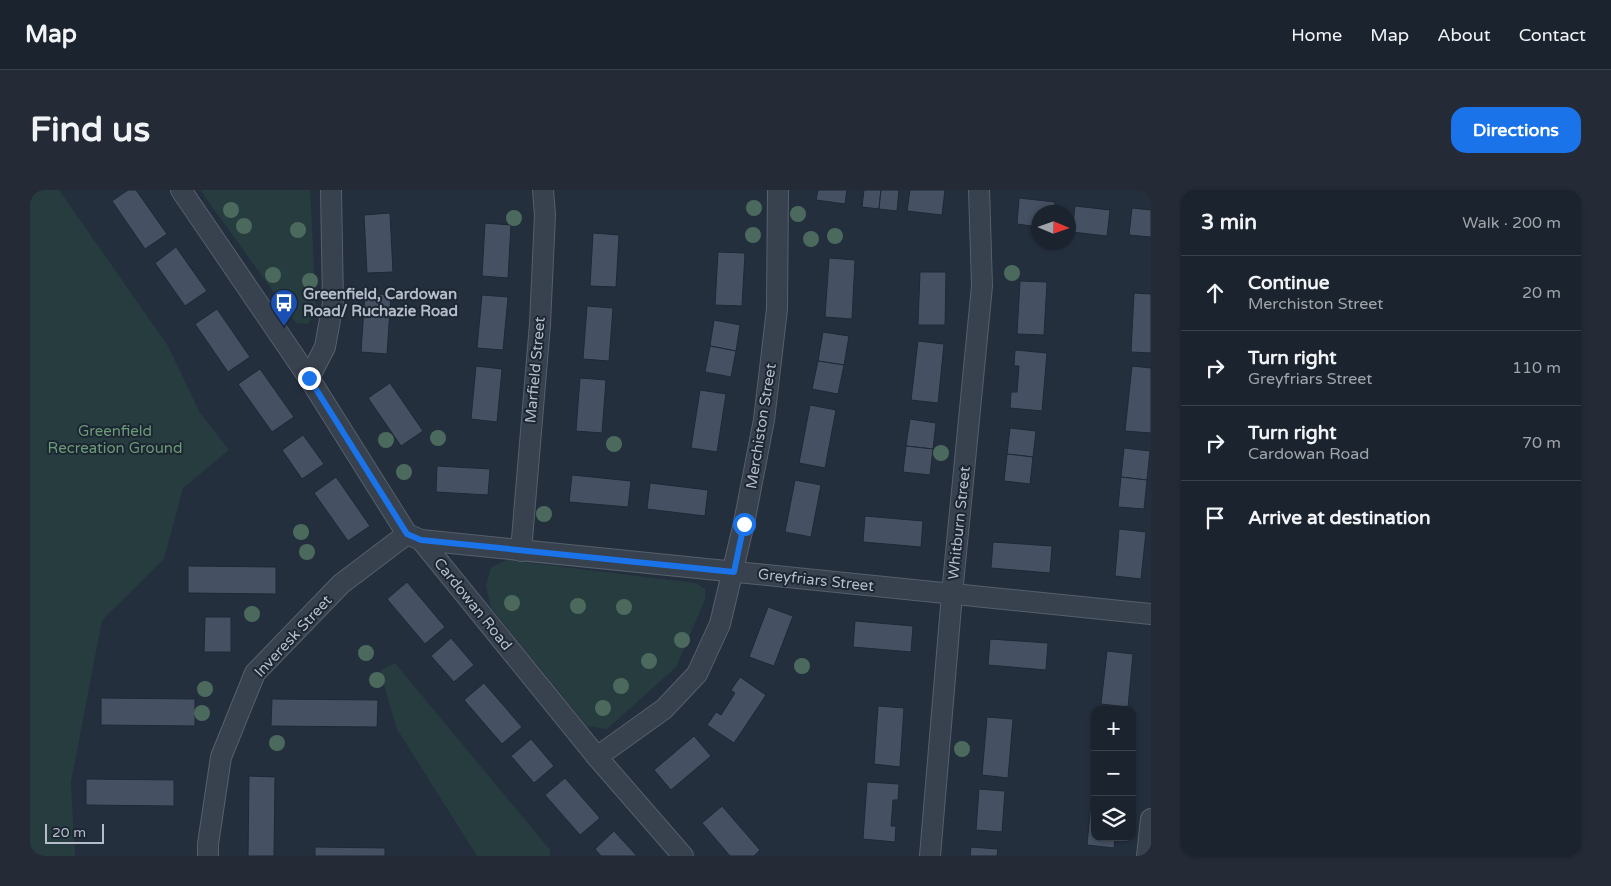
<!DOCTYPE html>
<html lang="en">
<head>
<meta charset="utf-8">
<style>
	body { margin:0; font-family:"Varela Round",sans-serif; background:#242b36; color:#f1f3f6 }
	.controls { position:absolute; right:15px; bottom:15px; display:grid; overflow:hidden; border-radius:10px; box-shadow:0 1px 4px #0004 }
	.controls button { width:45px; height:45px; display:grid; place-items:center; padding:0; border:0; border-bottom:1px solid #39404a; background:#1b232e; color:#f1f3f6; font:25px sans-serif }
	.compass { position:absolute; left:1001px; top:15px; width:45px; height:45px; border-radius:50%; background:#1b232e; box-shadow:0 1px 4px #0004; rotate:92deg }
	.scale { position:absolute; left:15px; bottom:12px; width:59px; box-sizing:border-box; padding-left:5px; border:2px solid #b4bcc9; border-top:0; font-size:14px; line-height:18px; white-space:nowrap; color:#b4bcc9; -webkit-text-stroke:4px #1d2633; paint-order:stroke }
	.stop { position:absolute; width:15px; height:15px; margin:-11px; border:4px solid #1a73e8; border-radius:50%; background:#fff }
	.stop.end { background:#1a73e8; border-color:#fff; box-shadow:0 1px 5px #0008 }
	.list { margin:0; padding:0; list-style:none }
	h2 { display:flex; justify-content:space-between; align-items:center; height:65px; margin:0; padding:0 20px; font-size:21px }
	h2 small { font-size:16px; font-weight:400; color:#a0a4aa }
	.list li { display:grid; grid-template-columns:32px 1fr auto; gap:15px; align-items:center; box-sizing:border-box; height:75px; padding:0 20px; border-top:1px solid #39404a }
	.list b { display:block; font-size:19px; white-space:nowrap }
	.list p { margin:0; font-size:16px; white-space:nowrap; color:#a0a4aa }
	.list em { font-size:16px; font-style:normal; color:#a0a4aa }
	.icon { flex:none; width:28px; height:28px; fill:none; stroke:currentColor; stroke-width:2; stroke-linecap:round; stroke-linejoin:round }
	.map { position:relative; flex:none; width:1121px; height:666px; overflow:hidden; border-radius:15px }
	header { display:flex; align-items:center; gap:30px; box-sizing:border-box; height:70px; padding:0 25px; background:#1b232e; border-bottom:1px solid #39404a }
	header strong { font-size:24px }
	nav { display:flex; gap:28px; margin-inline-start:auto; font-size:18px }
	.intro { display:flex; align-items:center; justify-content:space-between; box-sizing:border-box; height:120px; padding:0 30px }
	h1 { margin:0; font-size:35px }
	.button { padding:12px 22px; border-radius:15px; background:#1a73e8; color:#fff; font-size:18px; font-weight:700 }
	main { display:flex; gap:30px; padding:0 30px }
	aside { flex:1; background:#1b232e; border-radius:15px; box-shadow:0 1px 4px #0004 }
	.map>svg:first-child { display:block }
</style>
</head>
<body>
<header>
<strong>Map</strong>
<nav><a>Home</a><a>Map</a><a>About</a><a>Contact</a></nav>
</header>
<div class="intro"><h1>Find us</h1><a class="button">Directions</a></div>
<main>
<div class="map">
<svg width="1121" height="666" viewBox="0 0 1121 666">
	<rect width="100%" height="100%" fill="#242f3e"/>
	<g fill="#263c3f">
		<path d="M0,0H29L138,156L170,223L199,260L153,298L134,369L72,430L41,592L45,666H0Z"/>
		<path d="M170,0H280L286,120L278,134L266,133Z"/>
		<path d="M476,370L666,393L675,399V410L646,477L577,539L557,536L461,418L456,396L461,378Z"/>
		<path d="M365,473L520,660V666H447L367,539L350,481Z"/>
	</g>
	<g fill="#455162" stroke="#1f2835">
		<path d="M98,0H106L137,44L115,59L82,11Z"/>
		<path d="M788,0H817L815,14L786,10Z"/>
		<path d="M834,0H851L849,19L832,17Z"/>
		<path d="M851,0H869L867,21L849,19Z"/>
		<path d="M880,0H915L912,25L877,21Z"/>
		<path d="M989,8L1025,12L1023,22H1008V37L987,34Z"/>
		<path d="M1045,16L1080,20L1077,46L1042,42Z"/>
		<path d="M1102,18L1121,20V47L1099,45Z"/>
		<path d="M360,23L363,82L337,83L334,25Z"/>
		<path d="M455,33L481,35L478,88L452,86Z"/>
		<path d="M563,43L589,45L586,97L560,96Z"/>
		<path d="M146,57L177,101L155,116L125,73Z"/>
		<path d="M688,62L715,63L712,116L685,115Z"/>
		<path d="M799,68L825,70L822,129L795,127Z"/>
		<path d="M890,82H916L915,135H888Z"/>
		<path d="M990,91L1017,92L1014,145L987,144Z"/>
		<path d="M335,103L361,105L357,164L331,162Z"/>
		<path d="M1104,103L1121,104V163L1101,162Z"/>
		<path d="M452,105L478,107L473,160L447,158Z"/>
		<path d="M557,116L583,118L579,171L553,169Z"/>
		<path d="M187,119L220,167L198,182L165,134Z"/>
		<path d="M684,130L710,135L706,161L680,156Z"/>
		<path d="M793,142L819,146L814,175L788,171Z"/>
		<path d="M888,151L914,154L908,213L881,210Z"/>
		<path d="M680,156L706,161L701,187L675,182Z"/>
		<path d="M985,160L1017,163L1012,221L980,218L981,202H987L989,176H984Z"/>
		<path d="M788,171L814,175L808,204L782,199Z"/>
		<path d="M446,176L472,179L467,232L441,229Z"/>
		<path d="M1102,176L1121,178V243L1095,241Z"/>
		<path d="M230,179L264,227L242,242L208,194Z"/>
		<path d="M550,188L576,190L572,243L546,241Z"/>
		<path d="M360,193L393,241L371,256L338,208Z"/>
		<path d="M670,200L696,204L687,262L661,258Z"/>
		<path d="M780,215L806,220L795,278L769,273Z"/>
		<path d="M880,229L906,233L903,259L876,256Z"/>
		<path d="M980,238L1006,241L1003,267L977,264Z"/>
		<path d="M273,245L294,274L272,289L252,260Z"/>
		<path d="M876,256L903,259L900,285L873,282Z"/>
		<path d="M1094,258L1120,261L1117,290L1091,287Z"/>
		<path d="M977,264L1003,267L1000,294L974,291Z"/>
		<path d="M407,276L460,279L458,305L406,302Z"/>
		<path d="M542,285L601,291L598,317L539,312Z"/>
		<path d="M306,287L340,336L318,351L284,303Z"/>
		<path d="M1091,287L1117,290L1114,319L1088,317Z"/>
		<path d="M765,290L791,295L781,347L755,342Z"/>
		<path d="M620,293L678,300L675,326L617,319Z"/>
		<path d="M835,326L893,331L891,357L833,352Z"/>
		<path d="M1089,339L1116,342L1111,389L1085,386Z"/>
		<path d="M963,352L1022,356L1020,383L961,378Z"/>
		<path d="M158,376L246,377V404L158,403Z"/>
		<path d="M377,392L415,437L395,454L357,409Z"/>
		<path d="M738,417L763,426L744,476L719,467Z"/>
		<path d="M175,427H201V462H174Z"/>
		<path d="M825,431L883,436L881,462L823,457Z"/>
		<path d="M421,448L444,475L424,492L401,466Z"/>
		<path d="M960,449L1018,453L1016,480L958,475Z"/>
		<path d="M1077,461L1103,464L1098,517L1071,514Z"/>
		<path d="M710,487L736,505L704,553L677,535L686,522L691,525L705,503L701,500Z"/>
		<path d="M454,493L492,537L472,554L434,510Z"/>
		<path d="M71,508L165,509V536L71,535Z"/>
		<path d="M242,509L348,510L347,537L241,536Z"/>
		<path d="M848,516L874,518L870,577L844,574Z"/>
		<path d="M957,527L983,529L978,588L952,585Z"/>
		<path d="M664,546L681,566L641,600L624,580Z"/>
		<path d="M501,549L524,576L504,593L481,566Z"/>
		<path d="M219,586L245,587L244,666H218Z"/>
		<path d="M535,588L570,628L550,645L515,605Z"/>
		<path d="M56,589L144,590V616L56,615Z"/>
		<path d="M837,592L869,594L868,610H863L861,636H866L865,652L833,649Z"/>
		<path d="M949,599L975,601L972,642L946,640Z"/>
		<path d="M1062,603H1065V647H1085L1084,658L1057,655Z"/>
		<path d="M692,616L730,660L724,666H700L672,633Z"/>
		<path d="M584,641L607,666H571L565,659Z"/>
		<path d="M285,657L355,658V666H285Z"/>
		<path d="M941,657L968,659L967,666H940Z"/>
	</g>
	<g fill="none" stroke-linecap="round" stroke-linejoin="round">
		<defs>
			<g id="minor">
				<path d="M151,0L279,188L377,344L391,350L567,567L653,666"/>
				<path d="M279,188L295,157L303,113L301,0"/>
				<path d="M391,350L1121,424"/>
				<path d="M491,361L510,134L515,25L513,0"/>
				<path d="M567,567L634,519L667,484L690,434L714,333L734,230L747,119L748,0"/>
				<path d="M178,666V654L191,567L225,483L311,394L377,344"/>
				<path d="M900,666L922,404L952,96L949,0"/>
				<path d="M1117,666L1121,629"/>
			</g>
		</defs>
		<use href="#minor" stroke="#565f6c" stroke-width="22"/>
		<use href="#minor" stroke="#38414e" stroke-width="20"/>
	</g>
	<g fill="#4b6a5d">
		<circle cx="724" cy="18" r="8"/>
		<circle cx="201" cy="20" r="8"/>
		<circle cx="768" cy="24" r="8"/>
		<circle cx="484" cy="28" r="8"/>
		<circle cx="214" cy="36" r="8"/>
		<circle cx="268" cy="40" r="8"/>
		<circle cx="723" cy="45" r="8"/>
		<circle cx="805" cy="46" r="8"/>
		<circle cx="781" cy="49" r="8"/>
		<circle cx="982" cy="83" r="8"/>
		<circle cx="243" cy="85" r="8"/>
		<circle cx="280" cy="91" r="8"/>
		<circle cx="408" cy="248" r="8"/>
		<circle cx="356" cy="250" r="8"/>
		<circle cx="584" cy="254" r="8"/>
		<circle cx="911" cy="263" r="8"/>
		<circle cx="374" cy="282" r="8"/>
		<circle cx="514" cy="324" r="8"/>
		<circle cx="271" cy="342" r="8"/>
		<circle cx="277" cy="362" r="8"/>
		<circle cx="482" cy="413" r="8"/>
		<circle cx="548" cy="416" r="8"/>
		<circle cx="594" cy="417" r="8"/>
		<circle cx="222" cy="424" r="8"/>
		<circle cx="652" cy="450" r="8"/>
		<circle cx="336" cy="463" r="8"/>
		<circle cx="619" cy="471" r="8"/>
		<circle cx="772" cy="476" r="8"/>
		<circle cx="347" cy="490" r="8"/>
		<circle cx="591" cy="496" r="8"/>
		<circle cx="175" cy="499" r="8"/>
		<circle cx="573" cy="518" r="8"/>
		<circle cx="172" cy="523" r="8"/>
		<circle cx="247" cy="553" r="8"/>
		<circle cx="932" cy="559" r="8"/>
	</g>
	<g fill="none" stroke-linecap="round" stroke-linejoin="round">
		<path stroke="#1a73e8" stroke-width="6" d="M279,188L377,344L391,350L704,382L714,334"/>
	</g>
	<defs>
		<symbol id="bus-pin" viewBox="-11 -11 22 30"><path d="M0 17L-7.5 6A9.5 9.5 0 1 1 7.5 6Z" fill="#1a4fb4" stroke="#1d2633"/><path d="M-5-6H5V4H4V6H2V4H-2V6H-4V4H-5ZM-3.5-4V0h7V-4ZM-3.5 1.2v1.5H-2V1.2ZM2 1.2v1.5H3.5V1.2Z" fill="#fff"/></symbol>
	</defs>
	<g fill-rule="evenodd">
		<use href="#bus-pin" x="238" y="97" width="32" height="43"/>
	</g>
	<g text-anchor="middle" stroke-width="4" stroke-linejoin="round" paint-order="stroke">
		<g font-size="15" font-weight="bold" fill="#b4bcc9" stroke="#1d2633" text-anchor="start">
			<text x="273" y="109">Greenfield, Cardowan<tspan x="273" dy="17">Road/ Ruchazie Road</tspan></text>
		</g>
		<g font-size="15" fill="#b4bcc9" stroke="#1d2633">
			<text transform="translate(505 180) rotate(-85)" y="5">Marfield Street</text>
			<text transform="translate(731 236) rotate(-81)" y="5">Merchiston Street</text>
			<text transform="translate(929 333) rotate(-84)" y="5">Whitburn Street</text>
			<text transform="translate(786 390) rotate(6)" y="5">Greyfriars Street</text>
			<text transform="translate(443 414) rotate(51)" y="5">Cardowan Road</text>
			<text transform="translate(263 446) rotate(-47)" y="5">Inveresk Street</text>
		</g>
		<g font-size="15" fill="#6b9a76" stroke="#1d2633">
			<text x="85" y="246">Greenfield<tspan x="85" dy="17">Recreation Ground</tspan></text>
		</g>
	</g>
</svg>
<div class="controls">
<button>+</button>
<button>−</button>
<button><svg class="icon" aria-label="layers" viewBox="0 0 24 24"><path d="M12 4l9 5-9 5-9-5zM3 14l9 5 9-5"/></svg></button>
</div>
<svg class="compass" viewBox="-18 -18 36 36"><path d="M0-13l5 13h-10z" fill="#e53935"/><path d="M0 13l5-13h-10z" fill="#a0a4aa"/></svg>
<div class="scale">20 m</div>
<div class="stop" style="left:714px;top:334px"></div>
<div class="stop end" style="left:279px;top:188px"></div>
</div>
<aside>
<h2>3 min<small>Walk · 200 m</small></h2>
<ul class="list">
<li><svg class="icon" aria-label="ahead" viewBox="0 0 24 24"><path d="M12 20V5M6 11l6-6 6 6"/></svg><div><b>Continue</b><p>Merchiston Street</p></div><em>20 m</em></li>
<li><svg class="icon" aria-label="right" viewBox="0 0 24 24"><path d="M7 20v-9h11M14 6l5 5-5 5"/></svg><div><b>Turn right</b><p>Greyfriars Street</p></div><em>110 m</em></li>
<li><svg class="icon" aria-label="right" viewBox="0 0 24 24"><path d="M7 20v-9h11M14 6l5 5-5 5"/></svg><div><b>Turn right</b><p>Cardowan Road</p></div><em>70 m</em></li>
<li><svg class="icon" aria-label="arrive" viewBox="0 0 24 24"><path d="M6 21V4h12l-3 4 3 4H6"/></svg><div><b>Arrive at destination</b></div></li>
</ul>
</aside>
</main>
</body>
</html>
